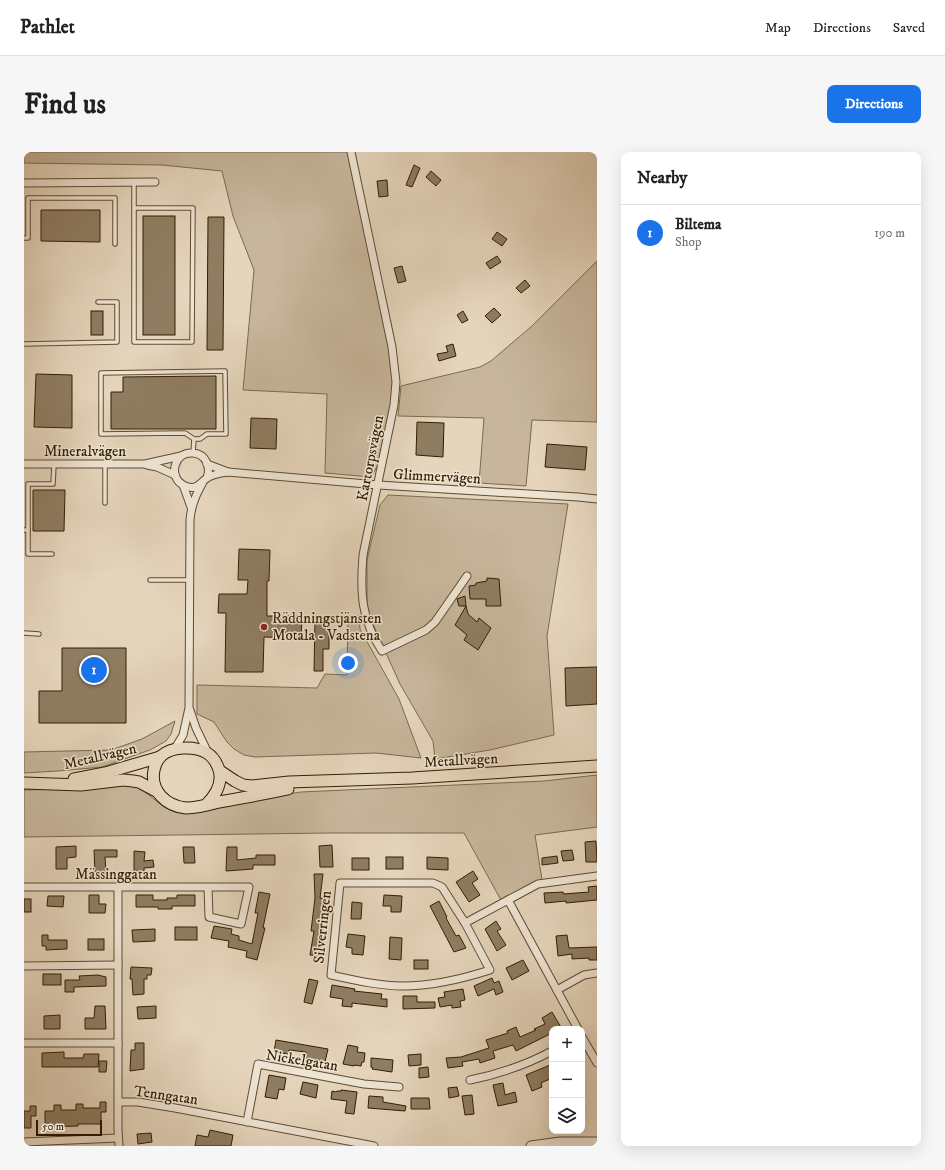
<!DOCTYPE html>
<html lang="en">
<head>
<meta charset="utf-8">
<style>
	body { margin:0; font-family:"IM FELL DW Pica",serif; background:#f6f6f6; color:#202124 }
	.controls { position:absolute; right:12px; bottom:12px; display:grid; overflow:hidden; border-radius:8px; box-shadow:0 4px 16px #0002 }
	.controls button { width:36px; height:36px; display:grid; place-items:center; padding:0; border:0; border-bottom:1px solid #e0e0e0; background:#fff; color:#202124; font:20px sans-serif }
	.scale { position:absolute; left:12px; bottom:10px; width:66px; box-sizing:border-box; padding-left:4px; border:2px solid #321e00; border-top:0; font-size:11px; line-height:14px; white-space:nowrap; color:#321e00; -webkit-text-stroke:3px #eee4d3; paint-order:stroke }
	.you { position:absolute; left:324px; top:511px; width:14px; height:14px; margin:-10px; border:3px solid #fff; border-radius:50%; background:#1a73e8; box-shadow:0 0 0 6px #1a73e833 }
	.badge { display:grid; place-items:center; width:26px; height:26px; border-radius:50%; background:#1a73e8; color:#fff; font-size:13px; font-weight:700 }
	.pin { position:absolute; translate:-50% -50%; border:2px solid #fff; box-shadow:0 1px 4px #0006 }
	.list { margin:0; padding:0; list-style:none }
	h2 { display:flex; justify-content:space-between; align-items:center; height:52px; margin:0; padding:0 16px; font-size:17px }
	h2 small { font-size:13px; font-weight:400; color:#757577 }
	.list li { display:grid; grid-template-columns:26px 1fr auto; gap:12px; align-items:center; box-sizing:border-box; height:56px; padding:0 16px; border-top:1px solid #e0e0e0 }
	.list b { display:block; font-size:15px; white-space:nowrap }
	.list p { margin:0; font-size:13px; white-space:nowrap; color:#757577 }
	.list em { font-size:13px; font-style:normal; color:#757577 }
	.icon { flex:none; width:22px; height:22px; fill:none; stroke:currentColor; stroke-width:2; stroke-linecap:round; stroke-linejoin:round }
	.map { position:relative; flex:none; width:573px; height:994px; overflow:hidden; border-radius:8px }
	header { display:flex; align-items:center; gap:24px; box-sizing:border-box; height:56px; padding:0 20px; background:#fff; border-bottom:1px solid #e0e0e0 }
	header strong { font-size:19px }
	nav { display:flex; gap:22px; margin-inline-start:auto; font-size:14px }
	.intro { display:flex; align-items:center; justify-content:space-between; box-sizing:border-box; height:96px; padding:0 24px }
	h1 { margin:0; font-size:28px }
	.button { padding:10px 18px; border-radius:8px; background:#1a73e8; color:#fff; font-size:14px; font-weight:700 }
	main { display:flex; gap:24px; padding:0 24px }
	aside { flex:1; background:#fff; border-radius:8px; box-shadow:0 4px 16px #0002 }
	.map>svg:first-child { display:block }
</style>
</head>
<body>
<header>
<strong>Pathlet</strong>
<nav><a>Map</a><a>Directions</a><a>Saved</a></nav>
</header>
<div class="intro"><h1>Find us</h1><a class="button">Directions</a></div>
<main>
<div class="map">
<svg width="573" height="994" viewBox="0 0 573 994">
	<rect width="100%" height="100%" fill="#e5d5bc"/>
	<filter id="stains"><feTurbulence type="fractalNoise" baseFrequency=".005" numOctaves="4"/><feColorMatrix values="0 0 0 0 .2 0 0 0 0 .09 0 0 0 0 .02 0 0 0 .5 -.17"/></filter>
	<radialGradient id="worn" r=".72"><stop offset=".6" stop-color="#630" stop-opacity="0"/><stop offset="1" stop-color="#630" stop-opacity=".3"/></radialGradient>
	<g fill="#c7b69c" stroke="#7c6a4e">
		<path d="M0,0H326L374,231L362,300L347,325L301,321L303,242L219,238L230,118L209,64L198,19L138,13L0,11Z"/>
		<path d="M573,109V270L508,268L502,334L455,331L460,266L374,264L377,234L456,215L467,209L508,174Z"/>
		<path d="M364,343L544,352L523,484L530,583L466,598L411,607L409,589L376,532L343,459V408L356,353Z"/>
		<path d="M324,464H335L336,477L375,547L397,606L352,601L231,605L220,603L210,597L203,590L190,570L173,562V533L293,536L301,522L323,523Z"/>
		<path d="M151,569L147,582L142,589L126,598L78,615L34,619L0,621V600L87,598L118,587Z"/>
		<path d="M573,623V675L511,683L518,728L478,750L440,681H305L0,685V638L37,637L104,632L116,636L140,655L151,660L162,661L231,647L277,640L520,629Z"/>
	</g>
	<g fill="#8f7d62" stroke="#321e00">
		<path d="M390,13L396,16L388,35L382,33Z"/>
		<path d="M407,19L417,28L412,34L402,25Z"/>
		<path d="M363,28L364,44L355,45L353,29Z"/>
		<path d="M17,58H76V90L17,89Z"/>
		<rect x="119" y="64" width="32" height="119"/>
		<path d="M184,65H200L199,198H183Z"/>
		<path d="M473,80L483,87L478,94L468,87Z"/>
		<path d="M473,104L477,110L466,117L462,111Z"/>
		<path d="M378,114L382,129L374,131L370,116Z"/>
		<path d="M501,128L506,134L497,141L492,136Z"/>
		<path d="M470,156L477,163L468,171L461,164Z"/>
		<rect x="67" y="159" width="12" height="24"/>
		<path d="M439,159L444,168L438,171L433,163Z"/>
		<path d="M429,192L432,204L415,209L413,202L424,200L422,194Z"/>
		<path d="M12,222L48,223V276L10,275Z"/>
		<path d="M192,224V277H87V240H99V225Z"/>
		<path d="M227,266L253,267L252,297L226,296Z"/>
		<path d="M393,270L420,271L419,305L392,303Z"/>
		<path d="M523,292L563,295L561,318L521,315Z"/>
		<path d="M9,338H41L40,379H9Z"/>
		<path d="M215,397L246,398L245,429H243V464H278L277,486L240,485L239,520H201L202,461H194L195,442H223L224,428H214Z"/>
		<path d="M463,426L475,427L477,454H462V447H446L445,434L452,433V431L463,429Z"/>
		<path d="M441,444L442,454H435L433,447Z"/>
		<path d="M442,454L444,462L453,470L455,466L467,476L454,498L440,488L443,483L431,473Z"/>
		<path d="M291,468H305V497H299V519H290Z"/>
		<path d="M38,496H102V571H15V539H38Z"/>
		<path d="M573,515V552L542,554L541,516Z"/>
		<path d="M572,689L573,710H562L561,690Z"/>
		<path d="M308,693L309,715H296L295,694Z"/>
		<path d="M52,694V705L43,706V717H32V695Z"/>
		<path d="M159,695H170L171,711H160Z"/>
		<path d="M203,695H213V708L232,706V703H251V713H229V717L202,719Z"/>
		<path d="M70,698H93V705H81L82,720H71Z"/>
		<path d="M548,698L550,708L539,709L537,699Z"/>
		<path d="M110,699L121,700L120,709L129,708L130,715L120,716V720H110Z"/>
		<path d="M533,704L534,711L518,713V706Z"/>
		<rect x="362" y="705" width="17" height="12"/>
		<path d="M403,705L424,706V718L403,717Z"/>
		<rect x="328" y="706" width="17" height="12"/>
		<path d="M449,719L454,727L448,731L456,743L445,750L432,730Z"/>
		<path d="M290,722H299L296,746L302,747L300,765H298L297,784H299L295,804L286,803L290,779H287L291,746Z"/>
		<path d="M573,734V748L542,751V749L521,751L520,741L539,740L540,742L565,740L564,735Z"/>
		<path d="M235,740L246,742L239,776H241L233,808L222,805L223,799L204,795L205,789L187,786L190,774L208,777L207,782L215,784V788L228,792L234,761H231Z"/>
		<path d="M65,743H75V752H82L81,761H65Z"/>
		<path d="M112,743H129V748H143V746H153V743H171V754H148V757H134V755H112Z"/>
		<path d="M360,743L378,744L377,760H367V754H359Z"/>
		<path d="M24,744H40L39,755L23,754Z"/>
		<rect x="0" y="747" width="7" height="13"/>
		<path d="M415,749L423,765L422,766L432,784L435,783L442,796L430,800L406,754Z"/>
		<path d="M328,750L338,751L337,767H327Z"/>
		<path d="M472,769L477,777L473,779L482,793L473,799L461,777Z"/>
		<rect x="151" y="775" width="22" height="13"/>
		<path d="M131,777V789L109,790L108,778Z"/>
		<path d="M324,782L341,784L339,803L328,802V796L322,795Z"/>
		<path d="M18,783H24V788H43V797L22,798V794H18Z"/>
		<path d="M543,783L545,796L573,795V808H565V806L548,807V802L534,804L532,784Z"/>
		<path d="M366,785L378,786L377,808L365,807Z"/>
		<rect x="64" y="787" width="16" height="11"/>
		<rect x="390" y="808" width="14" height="9"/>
		<path d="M499,808L505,819L488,828L482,816Z"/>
		<path d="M107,815L128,816L127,823H123V827H120V842L109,843L108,827H106Z"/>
		<rect x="19" y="822" width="18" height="11"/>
		<path d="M74,823L82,825V834L50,835V840H41V828H56L55,824Z"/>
		<path d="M468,826L470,831L475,829L479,840L472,843L470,837L454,844L450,834Z"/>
		<path d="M285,827L294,829L288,852L280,850Z"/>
		<path d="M308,833L331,837L330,839L358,842L357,847H363V855L328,851V855L318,854L319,847L306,845Z"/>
		<path d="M439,837L441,848L436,849L437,855L428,856V853L416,855L414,846L421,845L420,840Z"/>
		<path d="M379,844H393V850H411V856L379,857Z"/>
		<path d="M71,854H81L82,877H61V866H70Z"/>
		<path d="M132,854V866L114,867L113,855Z"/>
		<path d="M528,860L538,877H528V881L492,899L489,893L469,899L471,906L456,911L455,907L438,910L439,914L424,916L422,906L437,905L465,896L462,888L484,881L483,879L492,875L496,885L512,878L510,877L521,872L518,866Z"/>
		<path d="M36,863V877H20V864Z"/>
		<path d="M252,888L304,897L301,910L281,906L282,900L265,898L264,902L250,900Z"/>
		<path d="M111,891H120V917L106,919L107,898H111Z"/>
		<path d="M324,893L334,895L333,900L341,901L340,910H338L337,914L330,913V914L319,912Z"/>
		<path d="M40,900V906H59L60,902H75L74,915H18V901Z"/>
		<path d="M397,902V913L385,914L384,903Z"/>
		<path d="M347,906L369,908L368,920L348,917L349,916L347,915Z"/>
		<path d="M75,909H83L82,920H75Z"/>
		<path d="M526,913L528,918V926L517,931L518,935L508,939L502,923Z"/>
		<path d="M404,915L405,925L395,926V916Z"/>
		<path d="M245,923L262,926L260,938L255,937L253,947L241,945Z"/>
		<path d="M279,930L294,933L292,946L276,942Z"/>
		<path d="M479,931L481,943L491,940L493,950L474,954L469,933Z"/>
		<path d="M433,935L435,944L425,946L424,936Z"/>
		<path d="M317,938L333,940L330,962L321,961L323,949L307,947L308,939L312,940L313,939H317Z"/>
		<path d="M448,943L450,962L441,963L438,944Z"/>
		<path d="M345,944L359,945V950L382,954L381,959L344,956Z"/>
		<path d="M387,946H405L406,957H387Z"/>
		<path d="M76,950H82V960H77V972H54V974L21,975V959H30V953H37V958H52V952H59V956H76Z"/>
		<path d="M6,954H12V964H7V976H0V959H6Z"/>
		<path d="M186,978L209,983L207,994H171L173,983L184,985Z"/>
		<path d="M127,981L128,990L114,992L113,982Z"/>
	</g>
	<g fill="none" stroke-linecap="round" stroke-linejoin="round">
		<defs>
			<g id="service">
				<path d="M110,30V190H168L169,56H110"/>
				<path d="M0,86H4V46H91V92"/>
				<path d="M0,192L93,190V150H74"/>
				<path d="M169,301L170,287H176L183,282H202L201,219L77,221V282L161,281L170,287"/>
				<path d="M81,312V351"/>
				<path d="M0,378H4V332H29L30,312"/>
				<path d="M4,378V402H28"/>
				<path d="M126,428H165"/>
				<path d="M0,481L15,482"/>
			</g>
			<g id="minor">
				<path d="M327,0L368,195L372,230L370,253L339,403C336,440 337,468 358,499L402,478L411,470L443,424"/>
				<path d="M0,31L131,30"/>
				<path d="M0,312H121L157,304"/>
				<path d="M183,312L204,320"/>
				<path d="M123,313L133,315L151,323"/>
				<path d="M183,326C187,315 182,302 169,301C150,299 144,325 159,333C172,340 176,331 183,326C189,322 198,321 204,320L354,333L554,345L573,347"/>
				<path d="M159,333L167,355"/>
				<path d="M166,558L172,576L184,601"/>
				<path d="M150,598L159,583L165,556L166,368C167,354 171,344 178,332"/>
				<path d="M316,731H409L418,735L441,771L466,818C438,827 410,834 379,834C355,834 330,828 307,823Z"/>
				<path d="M0,735H225L217,772L185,765L184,735"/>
				<path d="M94,735V977L95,994"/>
				<path d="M484,748L554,877"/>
				<path d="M441,771L514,732L573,724"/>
				<path d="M0,814L94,813"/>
				<path d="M533,838L560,823L573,821"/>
				<path d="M558,885L573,911"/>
				<path d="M0,891H94"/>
				<path d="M446,928C475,922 502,913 528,899"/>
				<path d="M95,950H114L151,956L350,994"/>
				<path d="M223,970L234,912L340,932L375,935"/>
				<path d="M0,990L94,986"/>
			</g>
			<path id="tertiary" d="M507,994L536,990H573"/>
			<g id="primary">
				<path d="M196,619L211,629L219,633L227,634L265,630L388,626L573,614"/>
				<path d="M50,627L81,621L136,605"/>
				<path d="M0,631L57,633L99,628L109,629L115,630L132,639"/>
				<path d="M182,653C192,643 200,629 194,615C192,610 188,604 183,601C171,594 148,594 137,604C133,608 131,613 130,618C126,639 142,654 162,656C173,656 184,653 195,650C218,646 241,642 264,637"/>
			</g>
		</defs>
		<use href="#service" stroke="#5f4c2f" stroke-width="5.5"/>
		<use href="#minor" stroke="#5f4c2f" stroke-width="9"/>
		<use href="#tertiary" stroke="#5f4c2f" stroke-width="11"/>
		<use href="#primary" stroke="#321e00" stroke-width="13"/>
		<use href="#service" stroke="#eee4d3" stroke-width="3.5"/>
		<use href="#minor" stroke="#eee4d3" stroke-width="7"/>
		<use href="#tertiary" stroke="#eee4d3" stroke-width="9"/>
		<use href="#primary" stroke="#e5d5bc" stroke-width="11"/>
	</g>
	<circle fill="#8f2418" stroke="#eee4d3" stroke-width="1.5" cx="240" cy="475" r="4"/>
	<g text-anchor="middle" stroke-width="3" stroke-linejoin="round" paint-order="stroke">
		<g font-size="15" fill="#321e00" stroke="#eee4d3">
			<text x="61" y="304">Mineralvägen</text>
			<text transform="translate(346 306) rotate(-79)" y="5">Kartorpsvägen</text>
			<text transform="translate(413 324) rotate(3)" y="5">Glimmervägen</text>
			<text transform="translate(76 604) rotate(-13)" y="5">Metallvägen</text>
			<text transform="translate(437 608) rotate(-3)" y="5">Metallvägen</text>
			<text x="92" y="727">Mässinggatan</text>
			<text transform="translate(298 775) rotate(-84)" y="5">Silverringen</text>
			<text transform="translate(278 908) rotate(9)" y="5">Nickelgatan</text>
			<text transform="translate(142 943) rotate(8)" y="5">Tenngatan</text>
		</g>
		<g font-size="15" fill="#321e00" stroke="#eee4d3" text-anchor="start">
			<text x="248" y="471">Räddningstjänsten<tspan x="248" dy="17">Motala - Vadstena</tspan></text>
		</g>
	</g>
	<rect width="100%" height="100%" filter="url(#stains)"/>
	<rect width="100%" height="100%" fill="url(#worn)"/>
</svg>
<div class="controls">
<button>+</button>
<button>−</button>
<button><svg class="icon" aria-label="layers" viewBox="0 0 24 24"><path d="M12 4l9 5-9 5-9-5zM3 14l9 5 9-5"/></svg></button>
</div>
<div class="scale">50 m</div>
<div class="you"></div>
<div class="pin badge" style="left:70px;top:518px">1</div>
</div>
<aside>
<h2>Nearby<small></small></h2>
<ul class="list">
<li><span class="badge">1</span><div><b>Biltema</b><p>Shop</p></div><em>190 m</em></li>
</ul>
</aside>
</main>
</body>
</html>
